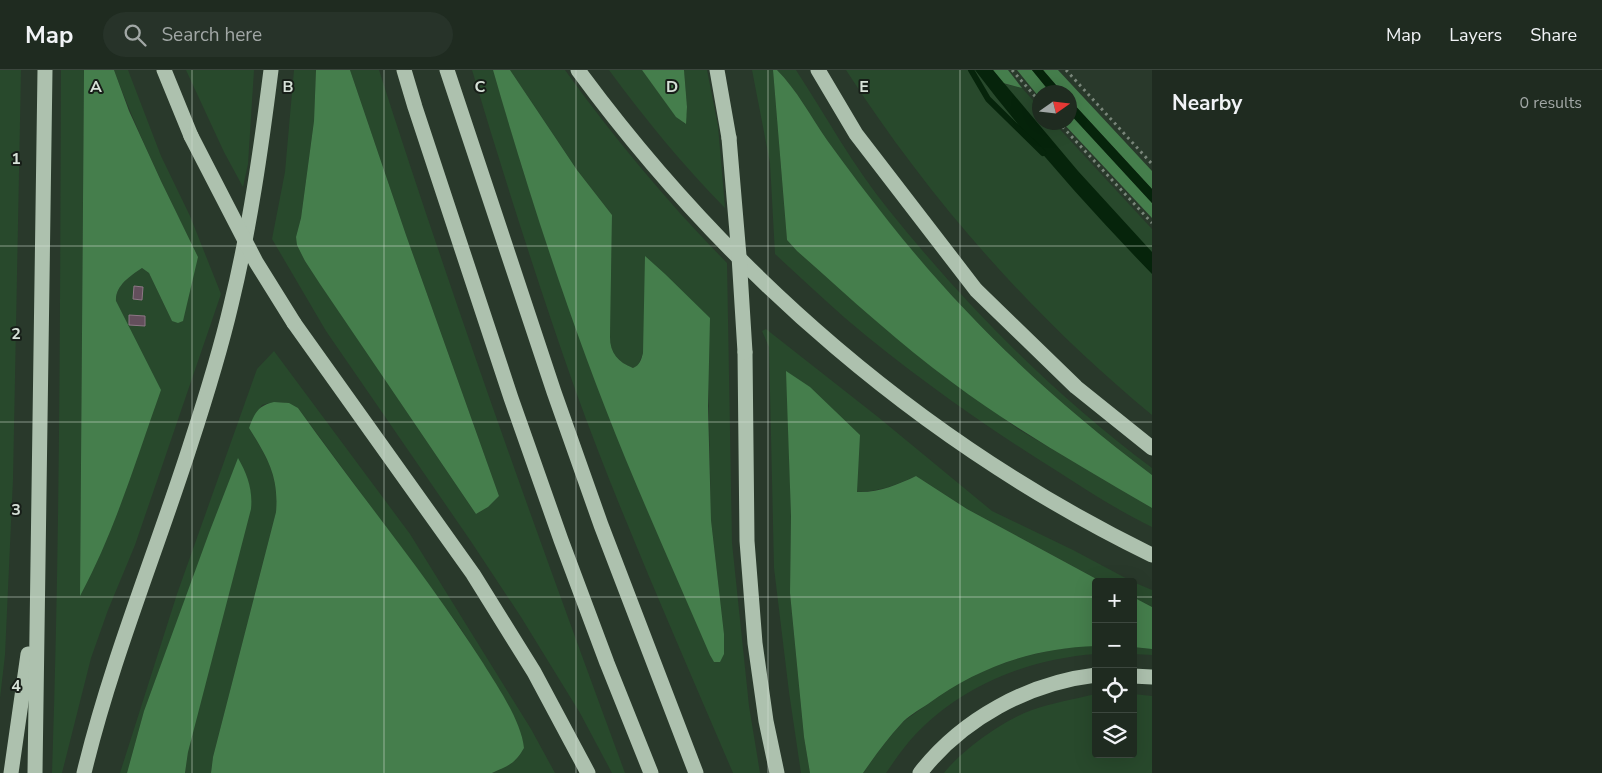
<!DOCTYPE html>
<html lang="en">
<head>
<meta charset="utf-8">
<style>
	body { margin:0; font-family:"Nunito Sans",sans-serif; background:#273329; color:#f1f3f6 }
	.controls { position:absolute; right:15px; bottom:15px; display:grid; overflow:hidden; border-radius:5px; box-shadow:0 5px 20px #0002 }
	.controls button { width:45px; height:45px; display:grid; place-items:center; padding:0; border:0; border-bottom:1px solid #3c473e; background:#1f2b20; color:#f1f3f6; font:25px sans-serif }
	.compass { position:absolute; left:1032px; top:15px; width:45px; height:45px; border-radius:50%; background:#1f2b20; box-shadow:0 5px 20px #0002; rotate:76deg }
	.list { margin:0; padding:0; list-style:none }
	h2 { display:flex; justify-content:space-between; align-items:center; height:65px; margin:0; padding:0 20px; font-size:21px }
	h2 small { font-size:16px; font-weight:400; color:#a1a7a5 }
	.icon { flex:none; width:28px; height:28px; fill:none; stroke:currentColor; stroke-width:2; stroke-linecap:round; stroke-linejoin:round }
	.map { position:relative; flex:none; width:1152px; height:703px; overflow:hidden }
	header { display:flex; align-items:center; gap:30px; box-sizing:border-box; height:70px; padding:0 25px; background:#1f2b20; border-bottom:1px solid #3c473e }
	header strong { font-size:24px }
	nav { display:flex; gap:28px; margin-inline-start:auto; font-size:18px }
	.search { width:350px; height:45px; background:#273329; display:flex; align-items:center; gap:12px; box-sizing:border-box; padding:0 18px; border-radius:28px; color:#a1a7a5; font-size:19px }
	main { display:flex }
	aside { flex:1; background:#1f2b20 }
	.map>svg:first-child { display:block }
</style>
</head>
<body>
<header>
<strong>Map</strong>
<div class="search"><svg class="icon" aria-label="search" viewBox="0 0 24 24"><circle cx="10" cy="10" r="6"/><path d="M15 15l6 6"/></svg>Search here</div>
<nav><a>Map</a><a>Layers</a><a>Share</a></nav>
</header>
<main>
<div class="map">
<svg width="1152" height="703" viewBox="0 0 1152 703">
	<rect width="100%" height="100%" fill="#29392b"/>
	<g fill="#28492c">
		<path d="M0,0H21L13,409L5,585L0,628Z"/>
		<path d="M61,0H84L80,525L116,231C115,216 130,206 142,198L149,203L172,251L198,187C168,126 138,65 114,0H128L161,86L190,146L221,224L135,475L108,540L91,588L62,703H52C60,469 60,234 61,0Z"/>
		<path d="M186,0H254L248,94L243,117L224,82Z"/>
		<path d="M294,0H316L314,51L301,148L296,167L305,191L476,444L488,437L499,426L406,165L350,0H379C455,237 539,470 625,703H612L580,643L521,547L470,470L326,261L272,169L285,102Z"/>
		<path d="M472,0H493L525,107L585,281L626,389L714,592L724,564L711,450L708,300L643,283L638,296L633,298C618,292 610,283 610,267L612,145L577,100L510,0H565C614,68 668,133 727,193L732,473L749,636L760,703H733C679,576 622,449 575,319C538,214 504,107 472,0Z"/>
		<path d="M609,0H642L676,46L685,54L687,37L684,0H707L718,56L725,138C682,94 645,49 609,0Z"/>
		<path d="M752,0H773L787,170L797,181L889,262L1018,359L1152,438V457C1119,441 1088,421 1057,401C983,355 911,304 845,248C821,227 798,205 775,184L770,93Z"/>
		<path d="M777,0H796C826,46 853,96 888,139C965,235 1053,324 1152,398V405C1052,330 964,247 886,149C866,123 846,97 827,70C811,47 797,20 777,0Z"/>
		<path d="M846,0H979L1000,13L1022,18L1039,37L1040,52L1054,53L1152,159V345C1032,246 930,130 846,0Z"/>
		<path d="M766,259L878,347L992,441L1073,480L1133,512H1102L967,439L916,406C897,415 878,422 856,422L859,365L787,302L791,446L790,523L804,667L810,703H801L789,622L774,498L769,277L762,261Z"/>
		<path d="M274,281L410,464L531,659L555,703H492C508,696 515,694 524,678L497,616L459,556L298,338C286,331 276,331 262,335L249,358C267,388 279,405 276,442L213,687L211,703H185L188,682L165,585L144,641L127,703H120L177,524L257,299Z"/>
		<path d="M1133,512L1152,520V537L1133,527Z"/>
		<path d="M1082,576H1096V584C1024,589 950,620 904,678C897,686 892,695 886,703H863C875,686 887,670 900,655C908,647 919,641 928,634C977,598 1022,583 1082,576Z"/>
		<path d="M1133,577L1152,579V585L1133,584Z"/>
		<path d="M1096,624V684H1133V624L1152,626V703H944C962,680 1004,650 1032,640C1052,633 1074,629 1096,624Z"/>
	</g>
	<g fill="#457e4c">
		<path d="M84,0H114L129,41L161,111L198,187L183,251L178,253L172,251L149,203L142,198C130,206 115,216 116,231L161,320C136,390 115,461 80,526Z"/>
		<path d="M316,0H350L406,165L499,426L488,437L476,444L320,214L305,191L297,175L296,167L301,148L314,51Z"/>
		<path d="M493,0H510L577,100L612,145L610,267C610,283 618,292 633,298C640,295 641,290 643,283L645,186L665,204L710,248L708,336L711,450L724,564V584L720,592H714L710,585C682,520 653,455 626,390C574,263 531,132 493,0Z"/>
		<path d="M642,0H684L687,37L686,54L676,47Z"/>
		<path d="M773,0H777C797,20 811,47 827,70C847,98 868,125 889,152C967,250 1052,330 1152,405V438C1084,398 1016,360 953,313C898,273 848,226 797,181L787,170Z"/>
		<path d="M993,0H1008L1022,18L1003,13Z"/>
		<path d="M1017,0H1032L1050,22H1040L1039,27Z"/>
		<path d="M1043,0H1058L1152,101V119L1070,30V22H1062Z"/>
		<path d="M1070,44L1152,133V148L1063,53L1070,52Z"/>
		<path d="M786,301L810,317L860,365L857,422C878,423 897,415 916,406L967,439L1102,512H1096V576C1034,578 978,597 928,634C919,640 908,646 901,654C887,669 875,686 863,703H810L804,667L790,523L791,446Z"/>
		<path d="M274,332L289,333L298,338C359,424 426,504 483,593C497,616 521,650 524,678C515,694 508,696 492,703H211L213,687L276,442C279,406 267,387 249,358C255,342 258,336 274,332Z"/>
		<path d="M238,388C247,404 253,419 251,439L188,682L185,703H127L144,641L209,463Z"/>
		<path d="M1133,527L1152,537V579L1133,577Z"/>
	</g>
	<g fill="#06240b">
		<path d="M975,0H993L1078,101L1152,182V204C1089,139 1030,72 975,0Z"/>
		<path d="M1032,0H1043L1062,22H1050Z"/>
		<path d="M1070,30L1152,119V133L1070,44Z"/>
	</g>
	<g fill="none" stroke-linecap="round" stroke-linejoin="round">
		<path stroke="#06240b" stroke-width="6" d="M971,0L988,29L1043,83"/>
	</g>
	<g fill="#634f5c" stroke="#8d7785">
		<path d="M134,216L143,217L142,230L133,229Z"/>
		<path d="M129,245L145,246V256L129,255Z"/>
	</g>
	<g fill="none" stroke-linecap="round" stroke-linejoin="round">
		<g stroke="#79867a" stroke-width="3" stroke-dasharray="2.5 4" stroke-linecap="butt">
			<path d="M1012,0L1040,32"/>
			<path d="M1066,0L1152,94"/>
			<path d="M1058,52L1152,153"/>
		</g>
		<g stroke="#adc1ae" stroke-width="15">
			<path d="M164,0L191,66"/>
			<path d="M404,0L415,37L511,328L561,470L607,593L651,703"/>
			<path d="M447,0L554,322L601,455L696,703"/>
			<path d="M578,0C728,204 924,374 1152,485"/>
			<path d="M717,0L729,68"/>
			<path d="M818,0L856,64L976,220L1076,317L1152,378"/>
			<path d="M294,253L473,504L534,602L588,703"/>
			<path d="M745,282L747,471L755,573L766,651L777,703"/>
			<path d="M1133,606L1152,607"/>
			<path d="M11,703L28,584"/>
			<path d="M35,703L45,0"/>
			<path d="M84,703C111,591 155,485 190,376C205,330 220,282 231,235C250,157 261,79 271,0"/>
			<path d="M920,703C962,649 1028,613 1096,605"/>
		</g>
		<g stroke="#adc1ae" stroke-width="15">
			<path d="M191,66L256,192L294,253"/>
			<path d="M729,68L739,186L745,282"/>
		</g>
	</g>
	<path fill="none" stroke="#d7e1d8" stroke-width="1" stroke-opacity="0.55" d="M192,0V703M384,0V703M576,0V703M768,0V703M960,0V703M0,176H1152M0,352H1152M0,527H1096M1133,527H1152"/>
	<g font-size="16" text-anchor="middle" font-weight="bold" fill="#d7e1d8" stroke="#171e18" stroke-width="4" stroke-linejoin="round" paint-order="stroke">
		<text x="96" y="22">A</text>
		<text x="288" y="22">B</text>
		<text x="480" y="22">C</text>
		<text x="672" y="22">D</text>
		<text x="864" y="22">E</text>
		<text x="16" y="94">1</text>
		<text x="16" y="269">2</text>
		<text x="16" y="445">3</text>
		<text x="16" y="621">4</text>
	</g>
</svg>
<div class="controls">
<button>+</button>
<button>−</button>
<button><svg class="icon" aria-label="locate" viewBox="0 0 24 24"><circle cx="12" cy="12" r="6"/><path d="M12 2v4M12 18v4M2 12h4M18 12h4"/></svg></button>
<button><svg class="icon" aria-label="layers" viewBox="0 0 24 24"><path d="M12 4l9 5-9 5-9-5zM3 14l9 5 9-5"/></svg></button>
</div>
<svg class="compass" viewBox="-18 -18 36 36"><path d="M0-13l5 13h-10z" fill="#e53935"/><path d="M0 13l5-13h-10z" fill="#a1a7a5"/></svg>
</div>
<aside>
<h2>Nearby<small>0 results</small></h2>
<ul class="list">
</ul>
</aside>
</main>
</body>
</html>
